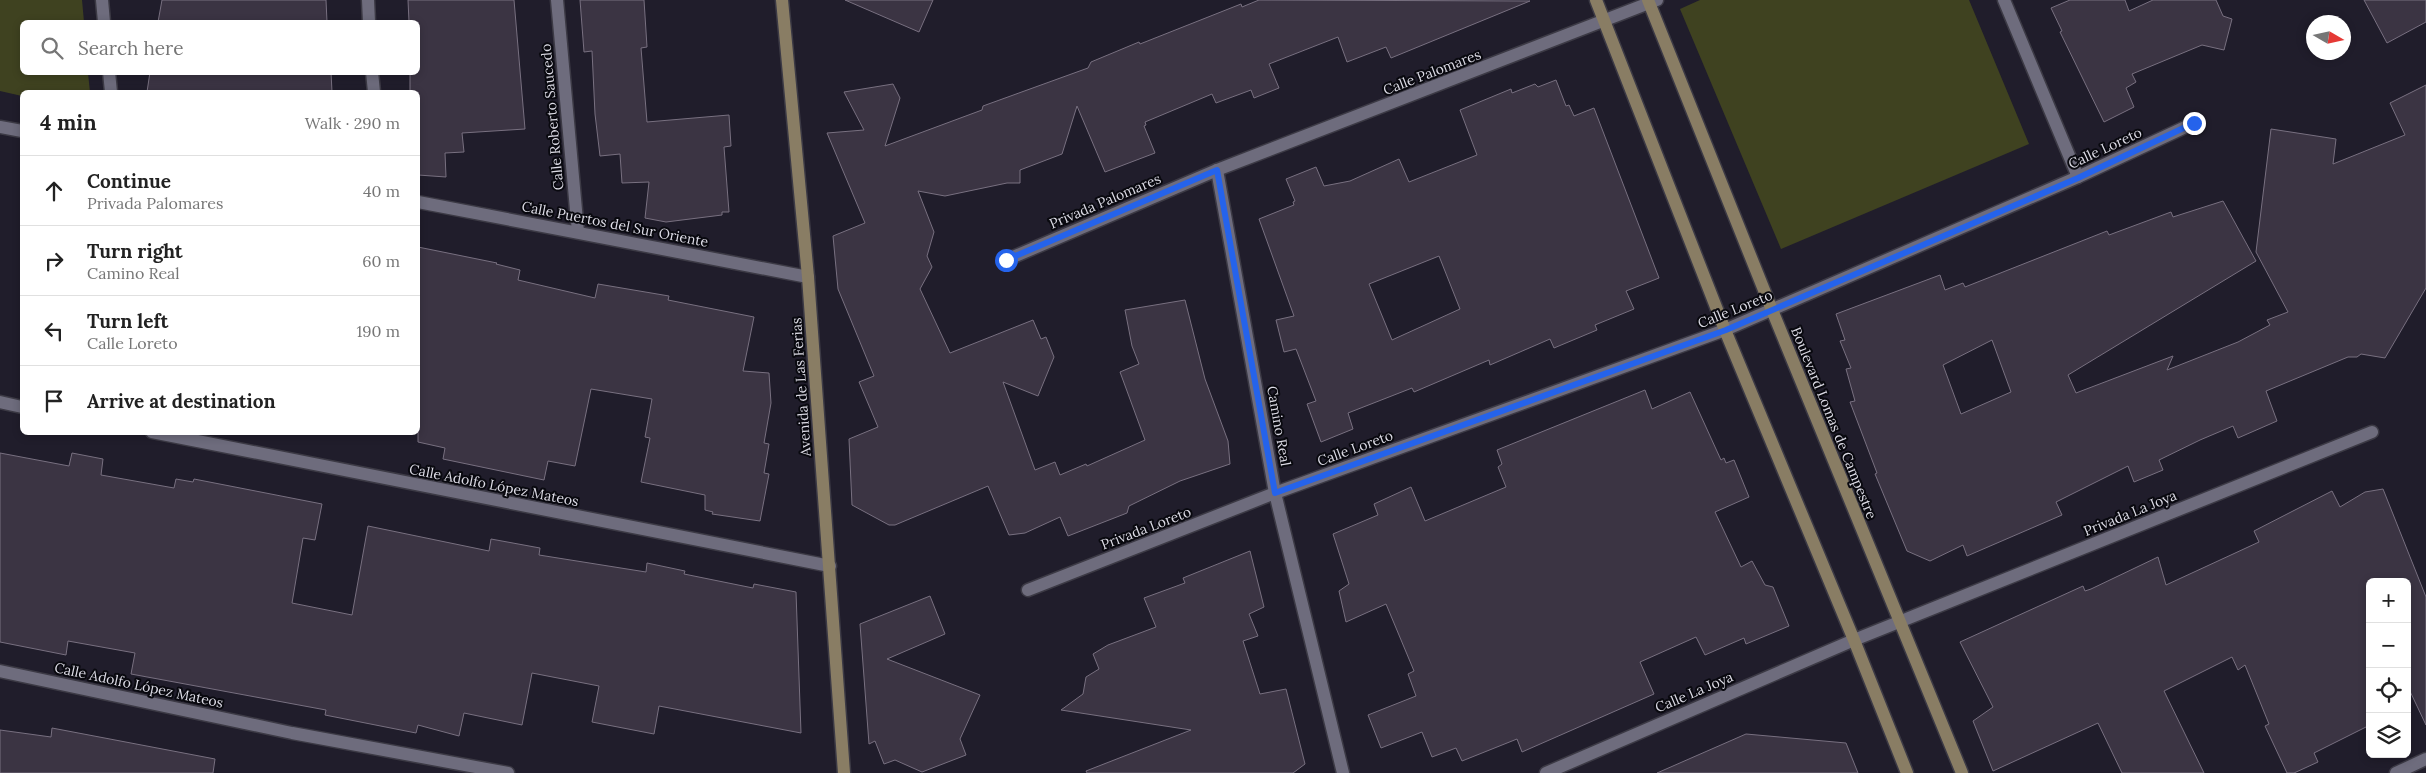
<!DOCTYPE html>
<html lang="en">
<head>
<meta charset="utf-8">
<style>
	body { margin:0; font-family:Lora,serif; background:#f2f2f2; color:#222 }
	.controls { position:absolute; right:15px; bottom:15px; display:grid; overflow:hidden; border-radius:8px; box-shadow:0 2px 8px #0003 }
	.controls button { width:45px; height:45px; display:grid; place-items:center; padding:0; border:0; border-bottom:1px solid #e0e0e0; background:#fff; color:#222; font:25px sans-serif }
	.compass { position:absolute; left:2306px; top:15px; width:45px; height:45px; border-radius:50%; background:#fff; box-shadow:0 2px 8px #0003; rotate:99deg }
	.stop { position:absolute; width:15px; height:15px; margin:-11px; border:4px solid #2563eb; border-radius:50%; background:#fff }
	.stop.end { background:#2563eb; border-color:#fff; box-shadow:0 1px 5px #0008 }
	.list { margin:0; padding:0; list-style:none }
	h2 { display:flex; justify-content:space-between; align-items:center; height:65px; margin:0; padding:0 20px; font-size:21px }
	h2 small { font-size:16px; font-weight:400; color:#767676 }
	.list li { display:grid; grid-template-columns:32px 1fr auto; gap:15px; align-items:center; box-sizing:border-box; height:70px; padding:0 20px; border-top:1px solid #e0e0e0 }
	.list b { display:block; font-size:19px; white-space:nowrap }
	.list p { margin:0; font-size:16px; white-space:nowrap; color:#767676 }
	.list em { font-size:16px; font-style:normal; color:#767676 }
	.icon { flex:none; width:28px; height:28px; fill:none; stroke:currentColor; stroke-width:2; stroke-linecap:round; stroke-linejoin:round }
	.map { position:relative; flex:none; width:2426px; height:773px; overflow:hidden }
	.search { position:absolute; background:#fff; box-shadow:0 2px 8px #0003; left:20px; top:20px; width:400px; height:55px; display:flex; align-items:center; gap:12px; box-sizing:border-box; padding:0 18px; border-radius:8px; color:#767676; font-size:19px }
	.panel { position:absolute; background:#fff; box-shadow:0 2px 8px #0003; left:20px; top:90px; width:400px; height:345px; border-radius:8px }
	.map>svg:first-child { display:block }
</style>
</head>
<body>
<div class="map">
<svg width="2426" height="773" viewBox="0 0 2426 773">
	<rect width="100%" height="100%" fill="#201d2b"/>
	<g fill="#3f4220">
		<path d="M0,0H82L84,22H22V72L88,73L90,92H22V96L0,91Z"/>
		<path d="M1700,0H1969L2029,144L1781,249L1680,9Z"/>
	</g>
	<g fill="#3b3443" stroke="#787080" fill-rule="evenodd">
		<path d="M162,0H326L327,22H158Z"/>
		<path d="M408,0H514L525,129L462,133L464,152L445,153L446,177L418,175V92H410V72H418V22H409Z"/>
		<path d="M580,0H644L647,47L641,48L647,122L729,115L731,146L724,147L729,212H722V215L666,222L645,218L649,182L622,183L620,154L600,156L595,114L592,51L584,52Z"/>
		<path d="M845,0H933L919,32Z"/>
		<path d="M1259,0L1530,1L1391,58L1386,47L1347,62L1338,37L1269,64L1279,88L1254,98L1251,90L1216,103L1212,94L1145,122L1146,125L1144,126L1155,153L1105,172L1077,106L1062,154L1020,170V183H1007L945,196L918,191L934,232L927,256L932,267L920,289L950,353L1033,320L1041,339L1046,337L1054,357L1038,396L1003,382L1035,470L1055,462L1060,475L1086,464L1087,466L1145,440L1120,372L1139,364L1132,346L1125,310L1185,300L1205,379L1228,441L1230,464L1180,481L1129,506L1127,513L1068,536L1060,517L1025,533L1009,535L988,486L895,525H889L852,505L849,439L878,427L859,382L874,376L838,289L833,236L865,223L827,133L864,130L844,92L893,84L900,98L885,146L982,110L983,106L1088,68L1091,62L1139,42L1140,44L1241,4L1242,7Z"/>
		<path d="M2070,0H2125L2129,11L2153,0H2216L2223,16L2232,19L2224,50L2202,45L2132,74L2136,82L2126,88L2134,107L2104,122L2060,32L2062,31L2051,8Z"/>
		<path d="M2364,0H2426V22L2387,43Z"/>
		<path d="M150,72H331L332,92H147Z"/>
		<path d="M1556,80L1566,106L1569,105L1574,116L1594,108L1659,278L1626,291L1634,309L1595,325L1597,330L1554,348L1550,339L1490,365L1489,360L1414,392L1412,388L1348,413L1353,429L1321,442L1307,404L1316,401L1296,349L1284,352L1276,320L1294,316L1259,219L1294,205L1293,202L1295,201L1286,179L1316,167L1324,186L1350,181L1399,159L1409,182L1477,155L1460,110L1511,89L1512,93L1535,84L1538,87ZM1439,256L1460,309L1392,340L1369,284Z"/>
		<path d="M2426,85V288L2385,358L2361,354L2357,357H2348L2266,391L2277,421L2238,438L2233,426L2200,440L2159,460L2163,470L2134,482L2128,466L2056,502L2062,515L1967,556L1963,545L1930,561L1907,551L1875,474L1877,473L1850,402L1855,401L1846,369L1851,368L1840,341L1845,340L1836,314L1940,275L1945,290L1963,283L1965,287L2107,231L2109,235L2171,212L2173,217L2223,201L2256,261L2068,375L2076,393L2173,356L2167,370L2238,342L2270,325L2267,320L2288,312L2256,252L2271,129L2336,139L2333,164L2405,135L2390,103ZM1992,340L2011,392L1961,414L1943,365Z"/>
		<path d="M418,247L497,263L496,264L520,270L518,280L595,298L598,284L669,296L668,300L754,317L743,371L769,373L771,403L764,443L769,444L764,473L769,474L760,521L712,514L713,512L705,510V495L641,482L650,438L645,437L652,399L591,389L575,466L548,461L544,480L443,459L445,448L418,442Z"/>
		<path d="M1645,390L1652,409L1690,392L1721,460L1724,458L1726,463L1734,460L1749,497L1715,512L1741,567L1752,561L1765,585L1773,587L1789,626L1746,644L1744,638L1705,655L1696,637L1640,662L1654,694L1522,752L1517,739L1462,761L1456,748L1432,757L1422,732L1381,748L1368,715L1416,696L1408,674L1414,671L1386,604L1346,622L1339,591L1349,584L1333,534L1378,515L1374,504L1411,487L1425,521L1506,487L1498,467L1502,464L1497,450Z"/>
		<path d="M0,453L69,466L72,453L103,459L101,475L174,488L176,479L193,482L194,479L322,504L315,540L303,538L292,603L352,615L368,526L489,551L491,539L540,548L539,555L646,572L647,563L685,571L684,574L753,588L754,584L796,592L801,733L659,706L654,734L592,722L599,686L532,673L522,725L464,713L459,736L418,725L416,733L325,715L326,710L131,674L135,653L68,641L66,655L0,642Z"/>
		<path d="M2383,489L2426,597V725L2407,685V582H2370V725L2314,753L2318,762L2294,773H2287L2265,726L2269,724L2245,665L2238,670L2232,657L2164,691L2204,773H2122L2098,723L1993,771L1973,721L1993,707L1960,642L2083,586L2085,591L2091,589L2158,557L2166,585L2259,542L2254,531L2332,491L2340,507L2365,492Z"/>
		<path d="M1250,551L1264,607L1249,614L1258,636L1243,641L1260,694L1286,689L1305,764L1293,773H1087L1086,771L1191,730L1061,710L1083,694L1086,677L1099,669L1093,654L1108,645L1156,627L1144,598L1185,583L1183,578Z"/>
		<path d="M930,596L945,634L887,659L980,695L960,739L966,755L922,772L895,760L884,764L875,741L869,744L860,624Z"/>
		<path d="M52,728L215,759L213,773H0V730L51,737Z"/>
		<path d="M1746,734L1846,743L1858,773H1657Z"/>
	</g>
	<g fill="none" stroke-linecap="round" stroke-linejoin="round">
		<defs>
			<g id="minor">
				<path d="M102,0L104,22"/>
				<path d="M368,0L369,22"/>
				<path d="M557,0L578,232"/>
				<path d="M2004,0L2078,177"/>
				<path d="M109,72L111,92"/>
				<path d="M372,72L374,92"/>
				<path d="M0,127L22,131"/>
				<path d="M1217,170L1275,493L1343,773"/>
				<path d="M418,202L808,277"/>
				<path d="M1006,260L1217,170L1657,0"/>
				<path d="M0,402L22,407"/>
				<path d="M152,432L830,566"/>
				<path d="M1028,590L1275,493L1725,330L2078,177L2194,123"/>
				<path d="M0,671L292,733L508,773"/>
				<path d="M1546,773L1854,640L2372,432"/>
				<path d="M2396,773L2426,759"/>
			</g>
			<g id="secondary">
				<path d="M782,0L808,277L844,773"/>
				<path d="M1596,0L1725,330L1854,640L1907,773"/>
				<path d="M1648,0L1772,310L1962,773"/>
			</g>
		</defs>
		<use href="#minor" stroke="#3c3a45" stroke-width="15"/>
		<use href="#secondary" stroke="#3c3a45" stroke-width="15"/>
		<use href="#minor" stroke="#6e6c7d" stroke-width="12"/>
		<use href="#secondary" stroke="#897d64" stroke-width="12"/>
	</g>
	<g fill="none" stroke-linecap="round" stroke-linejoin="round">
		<path stroke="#2563eb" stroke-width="6" d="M1006,260L1217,170L1275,493L1726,330L2078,178L2194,123"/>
	</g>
	<g text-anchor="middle" stroke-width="4" stroke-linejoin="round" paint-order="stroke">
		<g font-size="14" fill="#dcdbe5" stroke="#09090f">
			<text transform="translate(1432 72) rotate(-21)" y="5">Calle Palomares</text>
			<text transform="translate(552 117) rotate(-95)" y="5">Calle Roberto Saucedo</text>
			<text transform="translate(2105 148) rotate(-25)" y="5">Calle Loreto</text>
			<text transform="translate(1105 201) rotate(-23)" y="5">Privada Palomares</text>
			<text transform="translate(615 224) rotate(11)" y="5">Calle Puertos del Sur Oriente</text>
			<text transform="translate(1735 309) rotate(-22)" y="5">Calle Loreto</text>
			<text transform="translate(801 387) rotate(-94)" y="5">Avenida de Las Ferias</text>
			<text transform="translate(1834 423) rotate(68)" y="5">Boulevard Lomas de Campestre</text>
			<text transform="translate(1279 426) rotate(80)" y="5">Camino Real</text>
			<text transform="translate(1355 448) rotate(-20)" y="5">Calle Loreto</text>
			<text transform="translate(494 485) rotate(11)" y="5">Calle Adolfo López Mateos</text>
			<text transform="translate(2130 513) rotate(-22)" y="5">Privada La Joya</text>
			<text transform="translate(1146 528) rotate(-21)" y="5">Privada Loreto</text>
			<text transform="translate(139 685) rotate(12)" y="5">Calle Adolfo López Mateos</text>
			<text transform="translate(1694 692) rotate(-23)" y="5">Calle La Joya</text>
		</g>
	</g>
</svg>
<div class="controls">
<button>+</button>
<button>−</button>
<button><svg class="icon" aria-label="locate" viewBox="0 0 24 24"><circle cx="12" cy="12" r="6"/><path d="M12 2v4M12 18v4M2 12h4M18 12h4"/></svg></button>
<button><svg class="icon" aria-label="layers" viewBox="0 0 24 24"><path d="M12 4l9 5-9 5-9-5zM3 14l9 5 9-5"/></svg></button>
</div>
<svg class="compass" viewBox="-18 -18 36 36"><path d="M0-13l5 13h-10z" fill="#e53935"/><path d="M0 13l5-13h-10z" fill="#767676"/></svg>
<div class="stop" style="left:1006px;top:260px"></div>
<div class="stop end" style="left:2194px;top:123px"></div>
<div class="search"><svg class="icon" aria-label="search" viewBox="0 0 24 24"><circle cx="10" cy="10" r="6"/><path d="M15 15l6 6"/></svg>Search here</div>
<section class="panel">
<h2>4 min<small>Walk · 290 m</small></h2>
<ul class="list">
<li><svg class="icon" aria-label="ahead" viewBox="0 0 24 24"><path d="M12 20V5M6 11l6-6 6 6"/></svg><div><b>Continue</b><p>Privada Palomares</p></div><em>40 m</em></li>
<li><svg class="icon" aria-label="right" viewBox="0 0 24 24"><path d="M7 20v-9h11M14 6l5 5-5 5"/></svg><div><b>Turn right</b><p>Camino Real</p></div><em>60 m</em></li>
<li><svg class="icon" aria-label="left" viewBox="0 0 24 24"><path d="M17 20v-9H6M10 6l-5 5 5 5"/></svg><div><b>Turn left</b><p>Calle Loreto</p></div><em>190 m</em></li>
<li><svg class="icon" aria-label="arrive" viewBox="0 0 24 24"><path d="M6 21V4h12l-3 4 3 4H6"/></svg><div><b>Arrive at destination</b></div></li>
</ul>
</section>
</div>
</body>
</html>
